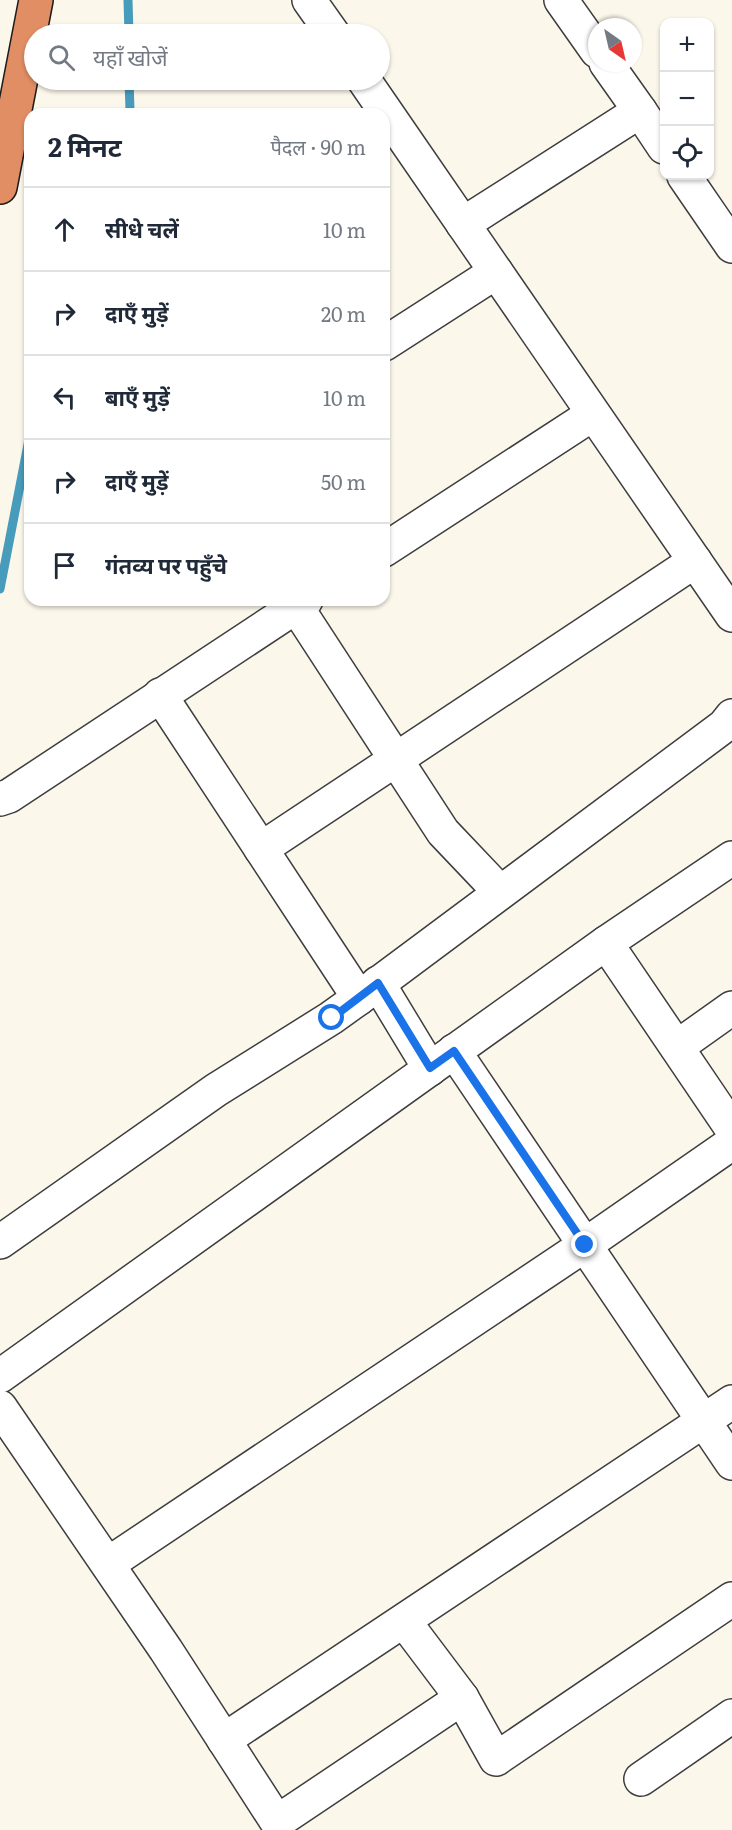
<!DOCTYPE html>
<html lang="hi">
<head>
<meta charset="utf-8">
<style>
	body { margin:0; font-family:Literata,"Noto Sans Devanagari",serif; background:#f2f2f3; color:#1f2937 }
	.controls { position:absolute; right:18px; top:18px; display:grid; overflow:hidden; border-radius:12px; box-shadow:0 2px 4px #0004 }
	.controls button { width:54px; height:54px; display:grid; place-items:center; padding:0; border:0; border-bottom:2px solid #e0e1e3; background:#fff; color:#1f2937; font:30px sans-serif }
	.compass { position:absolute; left:588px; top:18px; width:54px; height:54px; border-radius:50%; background:#fff; box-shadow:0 2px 4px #0004; rotate:146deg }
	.stop { position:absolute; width:18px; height:18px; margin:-14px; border:4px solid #1a73e8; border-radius:50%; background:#fff }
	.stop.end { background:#1a73e8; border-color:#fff; box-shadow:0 2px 6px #0008 }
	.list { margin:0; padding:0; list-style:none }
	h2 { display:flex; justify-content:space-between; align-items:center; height:78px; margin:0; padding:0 24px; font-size:26px }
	h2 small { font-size:20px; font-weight:400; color:#747a83 }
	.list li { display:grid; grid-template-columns:39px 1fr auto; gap:18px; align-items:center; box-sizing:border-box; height:84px; padding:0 24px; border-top:2px solid #e0e1e3 }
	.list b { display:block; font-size:22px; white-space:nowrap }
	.list em { font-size:20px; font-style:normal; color:#747a83 }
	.icon { flex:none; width:33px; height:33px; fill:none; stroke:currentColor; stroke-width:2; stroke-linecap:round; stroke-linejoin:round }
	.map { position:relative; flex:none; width:732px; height:1830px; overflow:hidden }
	.search { position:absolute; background:#fff; box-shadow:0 2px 4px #0004; left:24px; top:24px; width:366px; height:66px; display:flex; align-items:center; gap:15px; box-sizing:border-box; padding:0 21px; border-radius:33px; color:#747a83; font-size:22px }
	.panel { position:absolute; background:#fff; box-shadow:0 2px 4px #0004; left:24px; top:108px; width:366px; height:498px; border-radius:18px }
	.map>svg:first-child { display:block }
</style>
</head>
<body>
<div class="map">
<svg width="732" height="1830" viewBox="0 0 732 1830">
	<rect width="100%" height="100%" fill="#fcf7eb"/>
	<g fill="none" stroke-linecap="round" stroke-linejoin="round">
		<g stroke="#479bbb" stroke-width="9">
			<path d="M128,0L129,34"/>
			<path d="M127,114L130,110L129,80"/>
			<path d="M0,589L30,434"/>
		</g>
		<defs>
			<g id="minor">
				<path d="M309,0L333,34"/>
				<path d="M561,0L597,51"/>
				<path d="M606,63L640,111"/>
				<path d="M364,80L732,615"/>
				<path d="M684,176L732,246"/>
				<path d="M463,224L640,111L664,147"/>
				<path d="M384,344L496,272"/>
				<path d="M384,550L593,414"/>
				<path d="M292,600L443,832L500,892"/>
				<path d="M0,799L9,796L306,600"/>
				<path d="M261,849L695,561"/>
				<path d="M606,943L732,1129"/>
				<path d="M378,983L430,1069"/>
				<path d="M359,998L724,726L732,716"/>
				<path d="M677,1047L732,1008"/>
				<path d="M454,1051L732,1463"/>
				<path d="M0,1242L216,1090L331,1018L359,998L160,695"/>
				<path d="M0,1376L606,943L732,858"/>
				<path d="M0,1407L166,1650L277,1822L462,1698"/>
				<path d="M108,1564L585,1245L732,1143"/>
				<path d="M404,1621L462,1698L496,1759L732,1599"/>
				<path d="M224,1740L732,1402"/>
				<path d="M641,1779L732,1716"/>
			</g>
			<path id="highway" d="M0,187L36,0"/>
		</defs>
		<use href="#minor" stroke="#3e3e3e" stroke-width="36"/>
		<use href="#highway" stroke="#1c1c1c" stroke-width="36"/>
		<use href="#minor" stroke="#fff" stroke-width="33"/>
		<use href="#highway" stroke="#e18e64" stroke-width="33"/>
	</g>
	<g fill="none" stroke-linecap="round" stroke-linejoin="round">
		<path stroke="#1a73e8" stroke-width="8" d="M332,1018L378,983L430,1068L454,1051L585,1245"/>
	</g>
</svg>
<div class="controls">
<button>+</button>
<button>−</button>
<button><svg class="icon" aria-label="locate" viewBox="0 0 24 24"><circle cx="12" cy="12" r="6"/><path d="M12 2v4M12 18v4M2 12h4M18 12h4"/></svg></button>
</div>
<svg class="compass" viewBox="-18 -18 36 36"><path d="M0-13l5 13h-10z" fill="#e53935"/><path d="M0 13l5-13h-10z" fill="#747a83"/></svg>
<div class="stop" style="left:332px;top:1018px"></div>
<div class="stop end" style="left:585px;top:1245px"></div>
<div class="search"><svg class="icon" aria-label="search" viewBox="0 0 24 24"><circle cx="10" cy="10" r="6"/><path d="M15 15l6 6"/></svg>यहाँ खोजें</div>
<section class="panel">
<h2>2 मिनट<small>पैदल · 90 m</small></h2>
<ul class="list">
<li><svg class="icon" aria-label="ahead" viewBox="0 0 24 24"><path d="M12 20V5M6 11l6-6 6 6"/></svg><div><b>सीधे चलें</b></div><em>10 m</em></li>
<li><svg class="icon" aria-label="right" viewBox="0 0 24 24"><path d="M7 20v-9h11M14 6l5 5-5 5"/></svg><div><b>दाएँ मुड़ें</b></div><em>20 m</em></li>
<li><svg class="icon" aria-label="left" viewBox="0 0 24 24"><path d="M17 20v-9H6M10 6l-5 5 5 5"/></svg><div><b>बाएँ मुड़ें</b></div><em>10 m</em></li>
<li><svg class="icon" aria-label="right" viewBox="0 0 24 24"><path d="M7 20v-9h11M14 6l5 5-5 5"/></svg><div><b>दाएँ मुड़ें</b></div><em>50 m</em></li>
<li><svg class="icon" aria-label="arrive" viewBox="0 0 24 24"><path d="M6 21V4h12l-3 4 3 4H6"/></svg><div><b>गंतव्य पर पहुँचे</b></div></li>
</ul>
</section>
</div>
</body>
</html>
